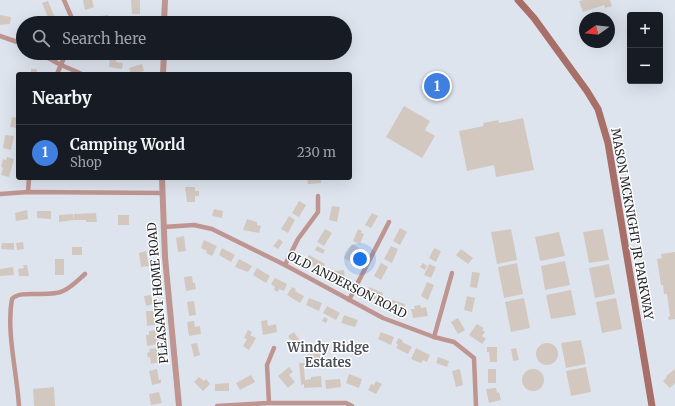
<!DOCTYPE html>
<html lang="en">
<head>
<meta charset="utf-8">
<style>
	body { margin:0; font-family:Merriweather,serif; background:#242831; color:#f1f3f6 }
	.controls { position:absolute; right:12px; top:12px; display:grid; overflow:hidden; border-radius:4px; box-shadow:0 4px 16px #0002 }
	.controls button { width:36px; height:36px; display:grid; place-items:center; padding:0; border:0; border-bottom:1px solid #363941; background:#171b24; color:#f1f3f6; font:20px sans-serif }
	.compass { position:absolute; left:579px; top:12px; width:36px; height:36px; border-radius:50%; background:#171b24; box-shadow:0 4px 16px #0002; rotate:256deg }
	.you { position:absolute; left:360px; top:259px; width:14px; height:14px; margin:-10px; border:3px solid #fff; border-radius:50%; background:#1a73e8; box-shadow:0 0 0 6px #1a73e833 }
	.badge { display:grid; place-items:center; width:26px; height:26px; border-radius:50%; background:#3d848d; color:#fff; font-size:13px; font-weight:700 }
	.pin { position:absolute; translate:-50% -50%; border:2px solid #fff; box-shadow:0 1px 4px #0006 }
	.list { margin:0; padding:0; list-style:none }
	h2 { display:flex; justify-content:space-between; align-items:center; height:52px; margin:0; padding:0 16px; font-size:17px }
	h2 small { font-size:13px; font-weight:400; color:#9ea1a6 }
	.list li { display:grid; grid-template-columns:26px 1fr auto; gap:12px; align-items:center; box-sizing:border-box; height:56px; padding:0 16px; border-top:1px solid #363941 }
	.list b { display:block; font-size:15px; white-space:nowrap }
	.list p { margin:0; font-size:13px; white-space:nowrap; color:#9ea1a6 }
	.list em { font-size:13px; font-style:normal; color:#9ea1a6 }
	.icon { flex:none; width:22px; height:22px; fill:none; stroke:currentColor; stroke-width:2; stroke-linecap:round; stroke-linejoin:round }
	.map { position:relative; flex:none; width:675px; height:406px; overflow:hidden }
	.search { position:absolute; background:#171b24; box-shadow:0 4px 16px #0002; left:16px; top:16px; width:336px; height:44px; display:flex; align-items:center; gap:10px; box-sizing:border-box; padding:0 14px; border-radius:22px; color:#9ea1a6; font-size:15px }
	.panel { position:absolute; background:#171b24; box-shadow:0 4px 16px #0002; left:16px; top:72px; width:336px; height:108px; border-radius:4px }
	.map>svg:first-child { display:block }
</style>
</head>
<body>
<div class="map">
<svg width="675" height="406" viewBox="0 0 675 406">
	<rect width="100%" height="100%" fill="#dee4ee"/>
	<g fill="#d2c8c0">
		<path d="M83,0H92L94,7L85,10Z"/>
		<path d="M131,0H140V14H132Z"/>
		<path d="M583,0H610L612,6L605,8L604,5L583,12L579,1Z"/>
		<path d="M48,1L55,18L49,20L42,3Z"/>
		<path d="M0,15L11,17L10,24L0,25Z"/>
		<path d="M108,15L109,22L95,23L94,17Z"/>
		<path d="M88,53H100L97,59Z"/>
		<path d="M110,56L117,57L116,62L123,63L122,69L109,67Z"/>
		<path d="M142,64L144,71L131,74L129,68Z"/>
		<rect x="31" y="69" width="6" height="5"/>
		<path d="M404,106L430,121L425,130L435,136L422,158L386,137Z"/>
		<path d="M12,117L18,118L17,128L10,127Z"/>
		<path d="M523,118L534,170L496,177L494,165L467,171L459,131L484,126L483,123L498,120L499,123Z"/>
		<path d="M5,135L14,136L11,150L3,148Z"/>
		<path d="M7,157L14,159L9,177L1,175L3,168L1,167L3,159L6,160Z"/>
		<path d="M307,178H321V183L308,184Z"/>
		<path d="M185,187H195V191H199V196H195V202H187Z"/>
		<path d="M299,201L306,205L299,217L292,213Z"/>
		<path d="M332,206L340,207L337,222L329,220Z"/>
		<path d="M214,209L223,211L222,218L212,216Z"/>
		<path d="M27,210L28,219L16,221L15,213Z"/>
		<path d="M37,211H51V219L37,218Z"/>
		<path d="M96,213L97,222H86V220H74V214Z"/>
		<path d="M372,213L378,216L371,228L365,225Z"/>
		<path d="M73,214L74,220L59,222V215Z"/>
		<rect x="118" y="215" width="11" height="10"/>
		<path d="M289,216L295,220L288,233L281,229Z"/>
		<path d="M247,219L257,222V225L261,226L259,233L243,230Z"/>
		<path d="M400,228L407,232L400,245L393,241Z"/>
		<path d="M325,229L332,233L324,246L317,242Z"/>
		<path d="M358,229L362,231L361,233L364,234L360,244L353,241Z"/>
		<path d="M511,229L517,260L497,264L491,232Z"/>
		<path d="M603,229L609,260L589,263L583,232Z"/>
		<path d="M559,232L565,256L540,261L535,237Z"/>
		<path d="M184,236L186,251L178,252L176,238Z"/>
		<path d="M279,239L283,242L278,249L273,246Z"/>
		<path d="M204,240L217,246L212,256L206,253L207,251L201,248Z"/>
		<path d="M23,242L24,249L17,250L16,243Z"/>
		<path d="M2,243H14V250L1,249Z"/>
		<path d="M352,244L359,248L351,262L344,258Z"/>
		<path d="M317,246L325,250L323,254L315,250Z"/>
		<path d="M391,246L398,249L392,263L384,259Z"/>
		<rect x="72" y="247" width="10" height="8"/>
		<path d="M222,248L235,255L231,262L219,255Z"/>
		<path d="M434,248L441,251L436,262L429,258Z"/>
		<path d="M461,249L473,258L468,264L456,255Z"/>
		<path d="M146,251L149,266L141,267L139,253Z"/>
		<path d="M675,252V319L669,320L668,317L670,316L667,294H664L663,285H661L657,259L662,258L661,254Z"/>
		<path d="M309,255L325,264L321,271L310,264L309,266L305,264Z"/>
		<rect x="55" y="259" width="9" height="16"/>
		<path d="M239,259L252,266L248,272L235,267Z"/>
		<path d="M565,261L570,285L545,290L541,266Z"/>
		<path d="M381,263L388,267L381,280L374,276Z"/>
		<path d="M423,263L427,266L425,270L420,267Z"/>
		<path d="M517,263L523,294L504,298L498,267Z"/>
		<path d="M429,264L436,267L431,278L424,275Z"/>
		<path d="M609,264L615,294L595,298L589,268Z"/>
		<path d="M23,265H27L29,276H19L18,269L24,268Z"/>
		<path d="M13,267L14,275L0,276V269Z"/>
		<path d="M257,268L270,276L266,283L253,275Z"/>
		<path d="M344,270L345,278L330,280L329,272Z"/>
		<path d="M472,272L480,273L477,288L470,287Z"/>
		<path d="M192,276L193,283H195L196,289L186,291L184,277Z"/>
		<path d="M275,278L287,284L284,291L279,289L278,292L274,290L275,287L271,284Z"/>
		<path d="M427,282L434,285L428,300L421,296Z"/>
		<path d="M292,287L296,289L295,291L304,296L300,303L287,295Z"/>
		<path d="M369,287L383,293L379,301L365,295Z"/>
		<path d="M571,290L576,315L551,319L546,295Z"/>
		<path d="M151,295L153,304L146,306L144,296Z"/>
		<path d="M467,296L475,298L472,312L464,310Z"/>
		<path d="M309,298L322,303L319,311L306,305Z"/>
		<path d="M524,298L530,328L511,332L505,302Z"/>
		<path d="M616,298L622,329L602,333L596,302Z"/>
		<path d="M392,300L405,304L403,312L389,308Z"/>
		<path d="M194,301L196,315L189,316L187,302Z"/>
		<path d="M420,305L421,308L426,307L428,316L413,318L411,309H415L414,306Z"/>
		<path d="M327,306L340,313L336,320L323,313Z"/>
		<path d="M146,311H154L155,325L147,326Z"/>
		<path d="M344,315L358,320L355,327L341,323Z"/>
		<path d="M324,317L328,319L326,323L322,321Z"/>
		<path d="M458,318L465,330L458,334L451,322Z"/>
		<path d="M267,320L268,326L276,324L277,332L263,335L261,321Z"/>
		<path d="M194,321L195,327L200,326L201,334L189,336L187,322Z"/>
		<path d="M477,324L484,328L482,330L485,332L482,336L486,339L482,344L469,335Z"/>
		<path d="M155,330L158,344L147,346L146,335H149V331Z"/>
		<path d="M248,330L252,332L250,335L256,338L249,350L243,346L247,339L244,338Z"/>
		<path d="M294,332L302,344L296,348L288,336Z"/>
		<path d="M381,332L394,337L391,345L378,339Z"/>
		<path d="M399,338L403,341L402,342L412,347L408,354L396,348L398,345L396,343Z"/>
		<path d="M581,340L586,364L566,368L561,343Z"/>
		<path d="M197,343L200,355L194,357L191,344Z"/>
		<circle cx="547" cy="354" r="11"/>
		<path d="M487,347H497V362H490L489,352H487Z"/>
		<path d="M157,348L160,362L151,364L150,357L148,358L147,353L150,352L149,349Z"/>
		<path d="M416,348L430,355L427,362L423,360L421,363L411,359Z"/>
		<path d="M516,348L519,360L513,361L511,349Z"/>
		<path d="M320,353L321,361L305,363L304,355Z"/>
		<path d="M438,357L449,361L447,367L436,363Z"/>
		<path d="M299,363H305L306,367H304L305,380L311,379V377L321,376L322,387L304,388V384L301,385Z"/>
		<path d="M289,367L293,372L289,375L295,382L288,388L278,376Z"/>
		<path d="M586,367L591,392L571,396L566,371Z"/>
		<path d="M157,369L159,380L161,379V383L152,385L149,371Z"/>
		<path d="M460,369L463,385L456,387L452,371Z"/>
		<rect x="488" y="369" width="8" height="14"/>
		<path d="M675,369V383L670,388L663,381L667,377L666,376Z"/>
		<circle cx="533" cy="380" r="11"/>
		<path d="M349,374L362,379L359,388L346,383Z"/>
		<path d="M251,375L255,382L240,390L236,383Z"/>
		<path d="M199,377L204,381L206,379L210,384L203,391L194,382Z"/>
		<path d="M340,379L341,387L326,389L325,380Z"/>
		<path d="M376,381L382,384L376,394L368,390L371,384L374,385Z"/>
		<path d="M229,383V391H215V384Z"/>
		<path d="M54,387L55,406H34L33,389Z"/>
		<path d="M496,388L497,393L499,392L501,400L489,403L486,389Z"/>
		<path d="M159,392L162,403L151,405L149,394Z"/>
	</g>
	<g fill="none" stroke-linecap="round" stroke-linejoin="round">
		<g stroke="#be9590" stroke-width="4.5">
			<path d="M64,0L71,16L72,23"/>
			<path d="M0,36L23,44"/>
			<path d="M39,53L61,65L82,74"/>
			<path d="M57,74L66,53"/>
			<path d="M28,192L29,178"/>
			<path d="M0,194L28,192L162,193"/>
			<path d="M163,227L194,225L212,229L285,265L383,318L434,337L454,342L474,358L476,406"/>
			<path d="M285,265L298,239L318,212V196"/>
			<path d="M349,300L389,222"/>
			<path d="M434,337L452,273"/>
			<path d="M269,403L267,365L274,348"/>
			<path d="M19,406C17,373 6,331 12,299C20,289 49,298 63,291C72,287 78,280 85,274"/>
			<path d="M217,406L269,403H346L352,406"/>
		</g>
		<g stroke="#be9590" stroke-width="6">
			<path d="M164,23L165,0"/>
			<path d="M163,74L164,53"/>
			<path d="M162,178L165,257L179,406"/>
		</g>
		<path stroke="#a86e68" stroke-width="7" d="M518,0L534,18L587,91L598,109L608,143L652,406"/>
	</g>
	<g text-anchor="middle" stroke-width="3" stroke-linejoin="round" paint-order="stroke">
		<g font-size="12" fill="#1f2225" stroke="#fff">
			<text transform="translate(632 224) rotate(80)" y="4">MASON MCKNIGHT JR PARKWAY</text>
			<text transform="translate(347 285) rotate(27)" y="4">OLD ANDERSON ROAD</text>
			<text transform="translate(158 293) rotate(-95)" y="4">PLEASANT HOME ROAD</text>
		</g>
		<g font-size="13" font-weight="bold" fill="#4c5059" stroke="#fff">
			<text x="328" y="352">Windy Ridge<tspan x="328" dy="15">Estates</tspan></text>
		</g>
	</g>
</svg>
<div class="controls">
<button>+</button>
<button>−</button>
</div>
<svg class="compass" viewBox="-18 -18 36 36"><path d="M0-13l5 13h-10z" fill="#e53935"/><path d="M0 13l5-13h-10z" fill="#9ea1a6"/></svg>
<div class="you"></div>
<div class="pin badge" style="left:437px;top:86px;background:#3f7fe0">1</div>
<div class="search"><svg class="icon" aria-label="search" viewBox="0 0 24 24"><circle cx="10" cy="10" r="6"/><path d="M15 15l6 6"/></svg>Search here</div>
<section class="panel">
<h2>Nearby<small></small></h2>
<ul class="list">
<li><span class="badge" style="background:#3f7fe0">1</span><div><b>Camping World</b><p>Shop</p></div><em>230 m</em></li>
</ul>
</section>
</div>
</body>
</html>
